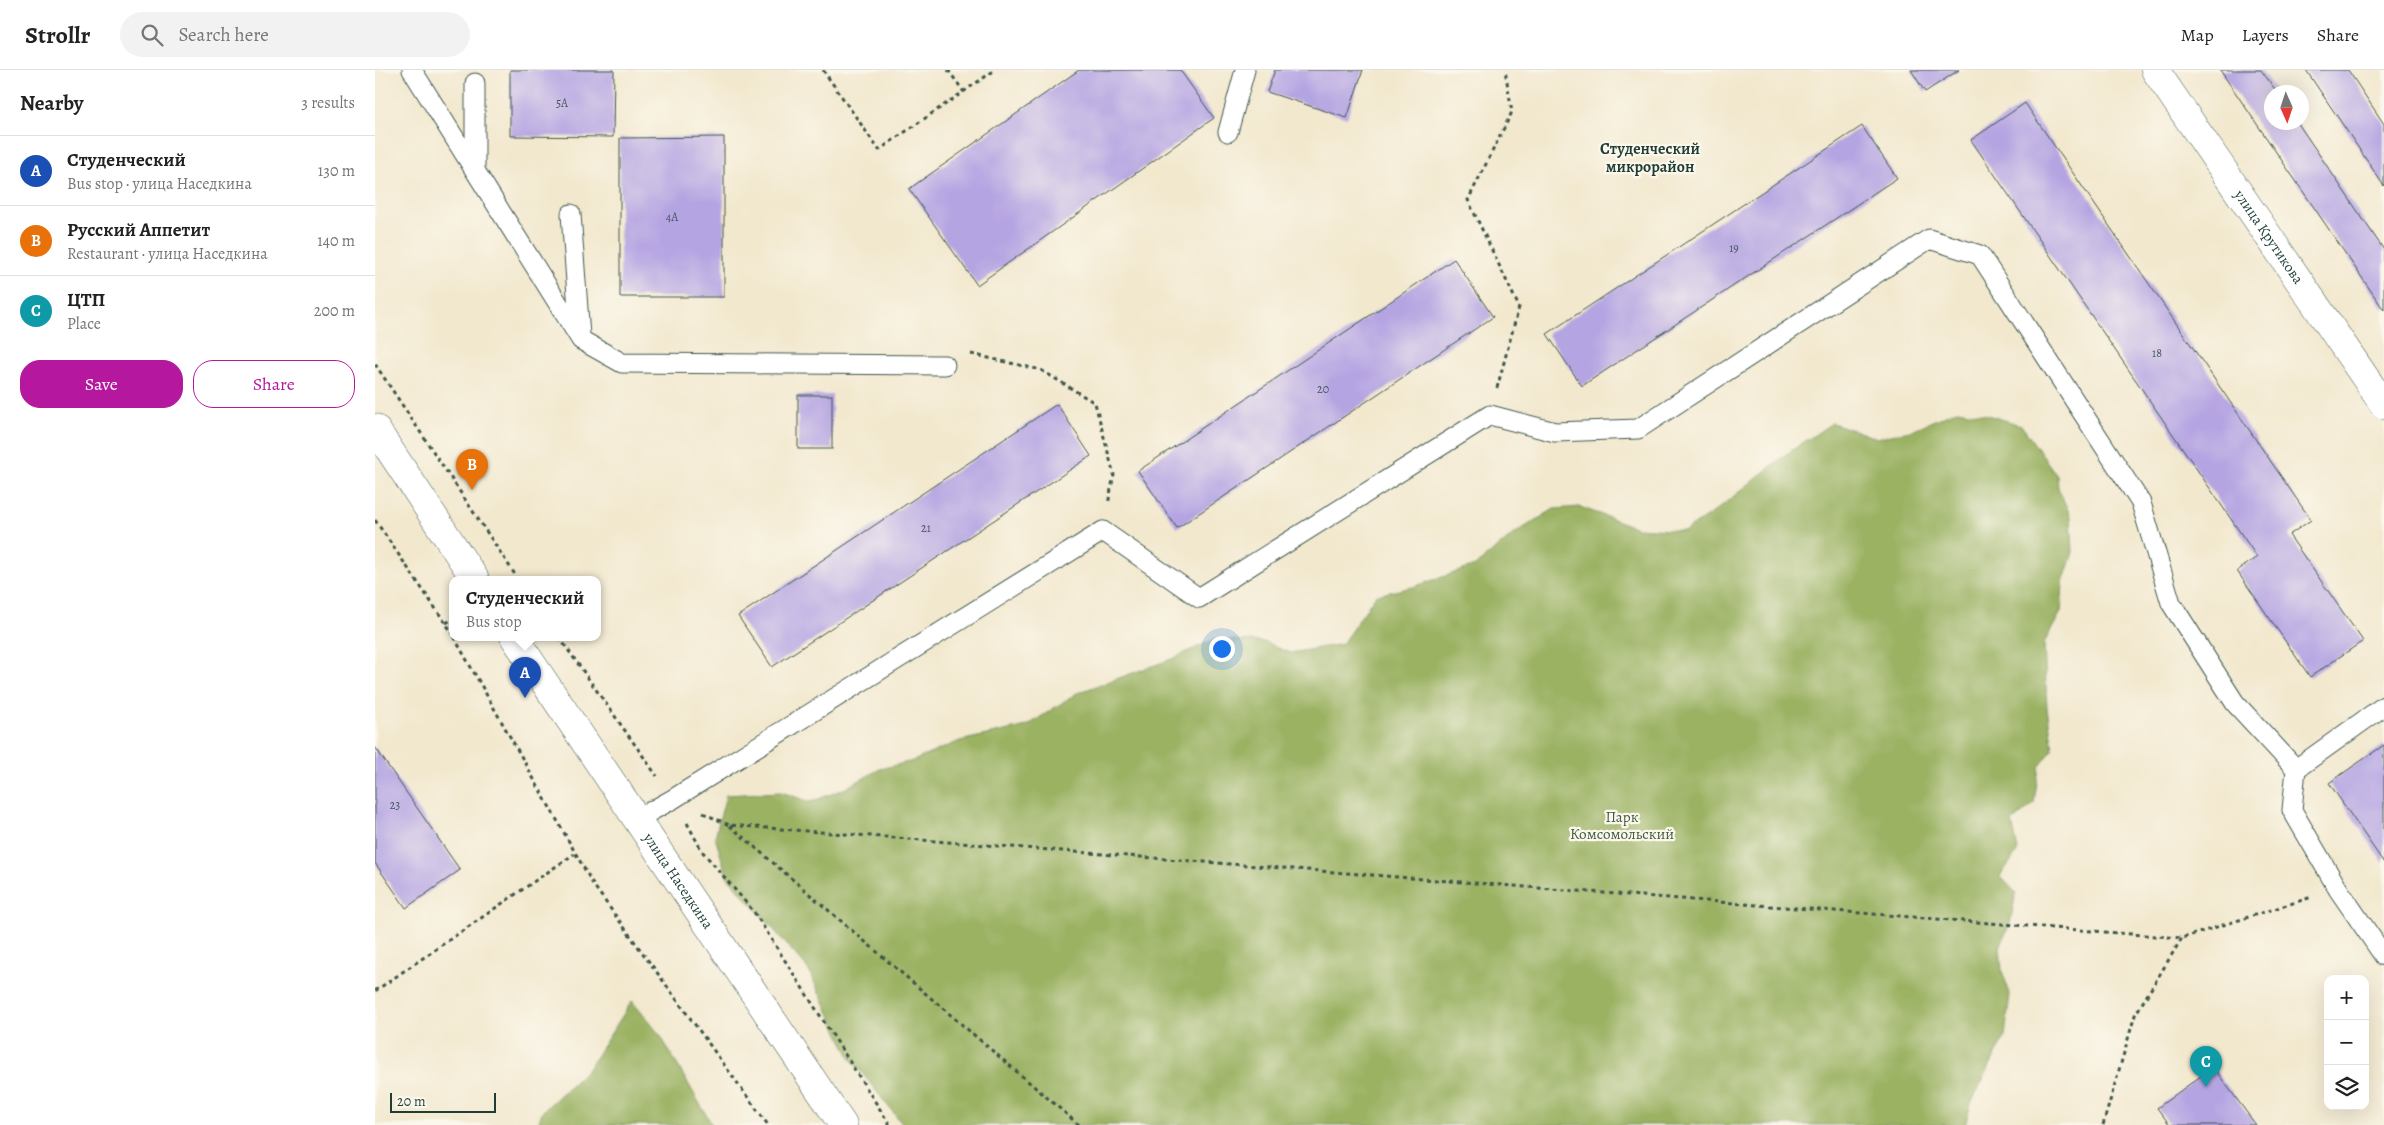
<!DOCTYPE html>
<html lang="en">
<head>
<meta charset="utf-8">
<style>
	body { margin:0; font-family:Alegreya,serif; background:#f2f2f2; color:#222 }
	.controls { position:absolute; right:15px; bottom:15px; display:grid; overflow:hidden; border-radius:10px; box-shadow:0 5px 20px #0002 }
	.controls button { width:45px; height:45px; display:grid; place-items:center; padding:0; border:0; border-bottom:1px solid #e0e0e0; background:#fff; color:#222; font:25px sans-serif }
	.compass { position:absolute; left:1889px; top:15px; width:45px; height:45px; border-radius:50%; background:#fff; box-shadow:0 5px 20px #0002; rotate:177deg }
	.scale { position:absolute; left:15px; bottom:12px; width:106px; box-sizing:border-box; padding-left:5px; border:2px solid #1f3d34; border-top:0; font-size:14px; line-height:18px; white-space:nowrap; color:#1f3d34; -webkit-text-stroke:4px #fbf7ec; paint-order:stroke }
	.you { position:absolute; left:846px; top:578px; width:18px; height:18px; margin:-12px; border:4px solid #fff; border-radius:50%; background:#1a73e8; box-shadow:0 0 0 8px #1a73e833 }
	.badge { display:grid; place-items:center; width:32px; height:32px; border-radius:50%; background:#b5179e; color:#fff; font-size:16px; font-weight:700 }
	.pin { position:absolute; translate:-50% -41px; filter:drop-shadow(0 1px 2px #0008) }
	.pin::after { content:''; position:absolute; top:26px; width:18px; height:15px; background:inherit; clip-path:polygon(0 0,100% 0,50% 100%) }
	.popup { position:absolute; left:74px; top:506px; width:152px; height:65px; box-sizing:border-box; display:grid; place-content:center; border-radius:10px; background:#fff; filter:drop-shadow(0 1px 4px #0005); font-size:16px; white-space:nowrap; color:#767676 }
	.popup b { font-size:19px; color:#222 }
	.popup::after { content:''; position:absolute; left:50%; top:100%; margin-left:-10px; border:10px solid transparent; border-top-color:#fff }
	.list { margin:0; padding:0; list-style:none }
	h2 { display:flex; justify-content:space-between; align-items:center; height:65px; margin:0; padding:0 20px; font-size:21px }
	h2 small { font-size:16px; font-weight:400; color:#767676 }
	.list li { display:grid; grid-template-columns:32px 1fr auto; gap:15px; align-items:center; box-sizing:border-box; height:70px; padding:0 20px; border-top:1px solid #e0e0e0 }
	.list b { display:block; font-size:19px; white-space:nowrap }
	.list p { margin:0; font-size:16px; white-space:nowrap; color:#767676 }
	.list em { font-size:16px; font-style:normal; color:#767676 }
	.actions { display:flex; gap:10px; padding:15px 20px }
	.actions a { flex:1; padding:11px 0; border:1px solid #b5179e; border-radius:20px; text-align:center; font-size:18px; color:#b5179e }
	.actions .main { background:#b5179e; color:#fff }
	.icon { flex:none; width:28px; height:28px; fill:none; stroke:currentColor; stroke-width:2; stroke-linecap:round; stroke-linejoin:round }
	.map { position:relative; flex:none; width:2009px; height:1055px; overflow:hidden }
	header { display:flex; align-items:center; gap:30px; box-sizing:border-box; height:70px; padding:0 25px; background:#fff; border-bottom:1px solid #e0e0e0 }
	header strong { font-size:24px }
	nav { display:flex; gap:28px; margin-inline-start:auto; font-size:18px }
	.search { width:350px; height:45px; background:#f2f2f2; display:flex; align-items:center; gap:12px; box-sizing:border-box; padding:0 18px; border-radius:28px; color:#767676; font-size:19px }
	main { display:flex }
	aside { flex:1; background:#fff }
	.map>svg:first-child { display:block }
</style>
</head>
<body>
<header>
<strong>Strollr</strong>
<div class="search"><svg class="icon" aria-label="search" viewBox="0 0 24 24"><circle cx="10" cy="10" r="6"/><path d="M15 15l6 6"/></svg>Search here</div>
<nav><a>Map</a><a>Layers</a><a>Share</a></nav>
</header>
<main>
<aside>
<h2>Nearby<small>3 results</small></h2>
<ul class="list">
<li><span class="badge" style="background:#1a4fb4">A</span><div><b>Студенческий</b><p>Bus stop · улица Наседкина</p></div><em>130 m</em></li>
<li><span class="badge" style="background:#e8710a">B</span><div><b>Русский Аппетит</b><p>Restaurant · улица Наседкина</p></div><em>140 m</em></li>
<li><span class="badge" style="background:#0f9aa8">C</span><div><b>ЦТП</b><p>Place</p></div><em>200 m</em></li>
</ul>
<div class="actions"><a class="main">Save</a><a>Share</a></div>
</aside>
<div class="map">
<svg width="2009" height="1055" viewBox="0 0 2009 1055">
	<rect width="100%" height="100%" fill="#fbf7ec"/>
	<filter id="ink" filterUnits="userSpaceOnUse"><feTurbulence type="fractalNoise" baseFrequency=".02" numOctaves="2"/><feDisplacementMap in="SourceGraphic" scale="10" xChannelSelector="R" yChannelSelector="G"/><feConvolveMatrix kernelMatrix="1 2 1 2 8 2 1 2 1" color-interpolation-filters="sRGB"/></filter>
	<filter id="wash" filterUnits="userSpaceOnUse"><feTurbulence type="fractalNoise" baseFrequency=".0096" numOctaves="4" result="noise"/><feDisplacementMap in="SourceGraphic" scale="20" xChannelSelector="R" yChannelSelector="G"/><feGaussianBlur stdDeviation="1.12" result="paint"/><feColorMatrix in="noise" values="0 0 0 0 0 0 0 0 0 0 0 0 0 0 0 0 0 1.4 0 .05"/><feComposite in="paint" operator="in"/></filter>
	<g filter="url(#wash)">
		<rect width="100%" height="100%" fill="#f2e8ce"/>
		<g fill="#9bb263" stroke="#5d784c">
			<path d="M1582,340L1612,345L1646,355L1682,406L1683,418L1696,447L1698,482L1688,513L1686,542L1669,573L1672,638L1678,679L1664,697L1659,733L1637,752L1643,781L1625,806L1641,823L1635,853L1625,877L1627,901L1635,924L1630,966L1596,1033L1590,1055H528L476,989L433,899L352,806L340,767L351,725L406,722L436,732L469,719L505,699L538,691L585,671L652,656L702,623L797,589L840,569L889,572L915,583L967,574L1001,525L1038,517L1100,496L1139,464L1179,439L1205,437L1262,458L1310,461L1339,442L1410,385L1457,353L1502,368L1535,361Z"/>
			<path d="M257,931L285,965L337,1055H163L167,1042L213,999Z"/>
		</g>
		<g id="blocks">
			<g fill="#b5a4e2">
				<path d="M135,0H239L238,67L135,66Z"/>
				<path d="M704,0H805L839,48L602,215L534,119Z"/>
				<path d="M900,0H988L972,48L892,22Z"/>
				<path d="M1536,0H1584L1550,22Z"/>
				<path d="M1845,0H1886L1902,22H1896V52H1922L2009,180V240Z"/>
				<path d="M1931,0H1973L2009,54V116Z"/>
				<path d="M1650,33L1936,450L1914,465L1988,571L1935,607L1862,501L1882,487L1596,70Z"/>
				<path d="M1487,56L1522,108L1207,316L1172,264Z"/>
				<path d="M349,67V227H245V68Z"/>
				<path d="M1079,189L1118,247L802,458L763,401Z"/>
				<rect x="423" y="325" width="34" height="54"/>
				<path d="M682,334L716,386L397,597L363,546Z"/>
				<path d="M2009,675V793L1954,713Z"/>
				<path d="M0,677L85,800L31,838L0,793Z"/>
				<path d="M1838,997L1881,1055H1795L1782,1038Z"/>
			</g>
		</g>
	</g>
	<g filter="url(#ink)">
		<use href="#blocks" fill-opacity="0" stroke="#3f574b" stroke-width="1"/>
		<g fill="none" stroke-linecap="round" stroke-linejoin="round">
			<defs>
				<g id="service">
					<path d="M37,0L206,270L247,293L570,295"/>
					<path d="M853,62L870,0"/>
					<path d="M100,98V13"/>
					<path d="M196,144L205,266"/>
					<path d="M1921,699L2009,636"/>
					<path d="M262,749L298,729L728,461L824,528L1115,345L1180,362L1263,359L1554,169L1605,185L1766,433L1796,533L1860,633L1921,699L1917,740L1963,819L2009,886"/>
				</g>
				<g id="minor">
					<path id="s1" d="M1780,0L2009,335"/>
				</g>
				<g id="secondary">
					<path d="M0,358L100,509"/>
					<path id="s2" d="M139,567L468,1055"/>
				</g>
			</defs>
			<use href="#service" stroke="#3f574b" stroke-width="21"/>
			<use href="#minor" stroke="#3f574b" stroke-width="29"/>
			<use href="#secondary" stroke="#3f574b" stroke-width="29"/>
			<g stroke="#3f574b" stroke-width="3" stroke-dasharray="4 4" stroke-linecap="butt">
				<path d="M448,0L504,80L620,0"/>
				<path d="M573,0L589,22"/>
				<path d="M596,284L666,300L720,333L739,405L733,434"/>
				<path d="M0,294L143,509"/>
				<path d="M1122,318L1144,237L1093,130L1137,42L1130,0"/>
				<path d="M0,450L78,564"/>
				<path d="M71,553L78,549"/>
				<path d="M79,567L219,816L393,1055"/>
				<path d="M184,567L282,706"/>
				<path d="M328,743L354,755"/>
				<path d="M312,753L327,781L379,842L515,1055"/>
				<path d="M0,921L199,784"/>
				<path d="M704,1055L354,755L1807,868L1937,827"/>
				<path d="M1728,1055L1760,945L1807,868"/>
			</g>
			<use href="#service" stroke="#fff" stroke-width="19"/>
			<use href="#minor" stroke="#fff" stroke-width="28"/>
			<use href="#secondary" stroke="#fff" stroke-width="28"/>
		</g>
	</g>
	<g text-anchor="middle" stroke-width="4.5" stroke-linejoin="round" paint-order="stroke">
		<g font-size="12" fill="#445760">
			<text x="187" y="37">5А</text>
			<text x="297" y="151">4А</text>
			<text x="1359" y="182">19</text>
			<text x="1782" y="287">18</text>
			<text x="948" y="323">20</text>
			<text x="551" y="462">21</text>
			<text x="20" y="739">23</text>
		</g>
		<g font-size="15" fill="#1f3d34" stroke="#fbf7ec">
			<text dy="5" stroke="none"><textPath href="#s1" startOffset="202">улица Крутикова</textPath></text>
			<text dy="5" stroke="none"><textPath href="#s2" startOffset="294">улица Наседкина</textPath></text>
		</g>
		<g font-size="15" fill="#405a40" stroke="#fbf7ec">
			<text x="1247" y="752">Парк<tspan x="1247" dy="17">Комсомольский</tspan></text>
		</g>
		<g font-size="16" font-weight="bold" fill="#1f3d34" stroke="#fbf7ec">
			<text x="1275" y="84">Студенческий<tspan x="1275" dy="18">микрорайон</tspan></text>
		</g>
	</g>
</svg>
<div class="controls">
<button>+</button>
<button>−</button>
<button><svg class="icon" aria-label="layers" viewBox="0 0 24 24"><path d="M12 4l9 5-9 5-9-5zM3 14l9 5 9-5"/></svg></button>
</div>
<svg class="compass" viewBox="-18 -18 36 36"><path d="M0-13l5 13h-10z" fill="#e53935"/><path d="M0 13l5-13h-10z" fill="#767676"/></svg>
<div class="scale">20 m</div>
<div class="you"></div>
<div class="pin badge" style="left:150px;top:628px;background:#1a4fb4">A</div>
<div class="popup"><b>Студенческий</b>Bus stop</div>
<div class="pin badge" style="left:97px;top:420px;background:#e8710a">B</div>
<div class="pin badge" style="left:1831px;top:1017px;background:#0f9aa8">C</div>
</div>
</main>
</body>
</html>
